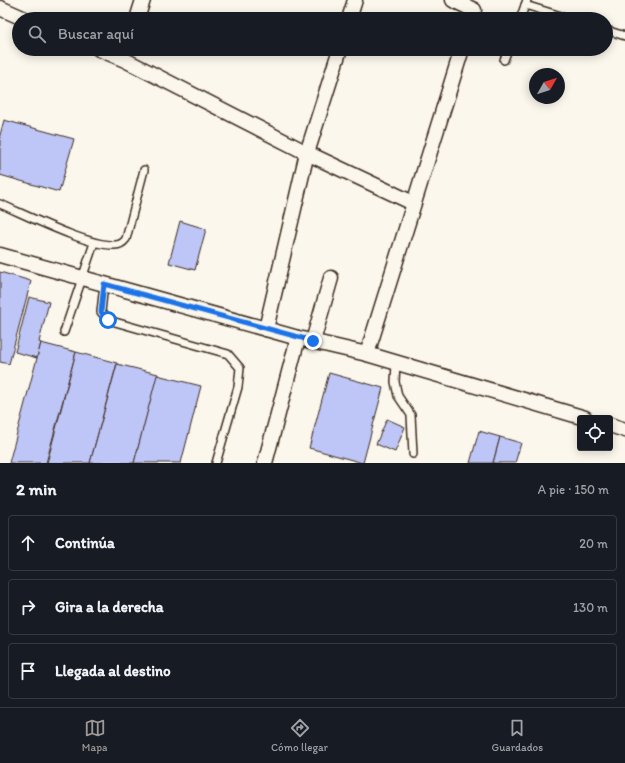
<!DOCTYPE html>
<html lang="es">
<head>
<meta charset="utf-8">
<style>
	body { margin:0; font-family:Itim,sans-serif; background:#20242c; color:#f1f3f6 }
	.controls { position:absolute; right:12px; bottom:12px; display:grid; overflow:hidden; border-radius:4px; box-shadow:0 2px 10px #0003 }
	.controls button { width:36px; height:36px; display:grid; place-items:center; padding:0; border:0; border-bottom:1px solid #363941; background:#171b24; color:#f1f3f6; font:20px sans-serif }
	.compass { position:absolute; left:529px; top:68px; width:36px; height:36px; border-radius:50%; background:#171b24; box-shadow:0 2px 10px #0003; rotate:51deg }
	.stop { position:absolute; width:12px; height:12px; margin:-9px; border:3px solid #1a73e8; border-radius:50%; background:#fff }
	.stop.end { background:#1a73e8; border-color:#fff; box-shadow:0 1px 4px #0008 }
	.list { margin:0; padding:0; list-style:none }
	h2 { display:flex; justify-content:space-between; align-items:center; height:52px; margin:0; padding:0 16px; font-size:17px }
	h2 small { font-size:13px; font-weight:400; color:#9ea1a6 }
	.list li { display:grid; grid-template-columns:26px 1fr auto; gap:12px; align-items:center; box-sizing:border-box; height:56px; margin:0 8px 8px; padding:0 8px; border:1px solid #363941; border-radius:4px }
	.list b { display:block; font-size:15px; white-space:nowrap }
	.list em { font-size:13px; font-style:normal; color:#9ea1a6 }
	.icon { flex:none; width:22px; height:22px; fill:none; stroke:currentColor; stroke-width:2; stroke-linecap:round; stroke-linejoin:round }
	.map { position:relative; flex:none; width:625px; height:463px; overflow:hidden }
	.search { position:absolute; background:#171b24; box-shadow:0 2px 10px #0003; left:12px; right:12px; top:12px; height:44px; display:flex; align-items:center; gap:10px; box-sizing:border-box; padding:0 14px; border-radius:22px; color:#9ea1a6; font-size:15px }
	.sheet { height:244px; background:#171b24 }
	nav { display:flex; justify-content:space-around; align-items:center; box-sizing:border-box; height:56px; border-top:1px solid #363941; background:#171b24; font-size:11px; color:#9ea1a6 }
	nav a { display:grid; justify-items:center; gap:2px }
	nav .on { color:#9f9995 }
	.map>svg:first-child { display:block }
</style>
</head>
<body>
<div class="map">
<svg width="625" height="463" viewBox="0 0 625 463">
	<rect width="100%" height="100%" fill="#fbf7ec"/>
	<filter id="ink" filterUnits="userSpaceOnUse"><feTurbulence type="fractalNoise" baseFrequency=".025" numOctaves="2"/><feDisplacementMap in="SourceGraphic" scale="8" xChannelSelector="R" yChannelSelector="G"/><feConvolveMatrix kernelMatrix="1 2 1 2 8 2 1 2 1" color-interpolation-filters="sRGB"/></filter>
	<g filter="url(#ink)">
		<g fill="#bec5f7" stroke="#3b2a1e">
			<path d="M4,120L74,139L59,192L0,175V135Z"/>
			<path d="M180,221L206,229L195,270L169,263Z"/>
			<path d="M0,272L31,281L9,364L0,362Z"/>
			<path d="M29,297L49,302L39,342L41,343L37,358L15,352Z"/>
			<path d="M41,343L76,352L46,463H9Z"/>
			<path d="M76,352L117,363L90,463H47Z"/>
			<path d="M117,364L158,374L134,463H90Z"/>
			<path d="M329,373L383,388L363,463L309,448Z"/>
			<path d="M157,375L201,386L181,463H134Z"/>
			<path d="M387,419L405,427L395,452L376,444Z"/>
			<path d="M479,431L500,437L493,463H470Z"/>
			<path d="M500,437L521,443L515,463H493Z"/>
		</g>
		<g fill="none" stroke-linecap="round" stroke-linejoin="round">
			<defs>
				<g id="lane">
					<path d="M525,5L571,19"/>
					<path d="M520,19L527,0"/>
					<path d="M606,30L625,36"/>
					<path d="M504,60L508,49"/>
					<path d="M0,204C26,215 90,247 115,245C120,245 123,243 126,239L144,170"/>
					<path d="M104,284L101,312L108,320L228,354L240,368L238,387L216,463"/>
					<path d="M64,332L94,243"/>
					<path d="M396,363L395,382L398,396L411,415L413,454"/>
				</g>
				<g id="street">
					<path d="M453,0L474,10"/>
					<path d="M0,8L25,19"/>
					<path d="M137,19L143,0"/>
					<path d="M349,19L355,0"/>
					<path d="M99,49L125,60L307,153L413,203"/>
					<path d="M0,255L298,338L367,354L585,418"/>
					<path d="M266,329L307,153L340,49"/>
					<path d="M313,341L331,278"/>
					<path d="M367,354L462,49"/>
					<path d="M610,425L625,430"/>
					<path d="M265,463L298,338"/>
				</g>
			</defs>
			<use href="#lane" stroke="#3b2a1e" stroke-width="10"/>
			<use href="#street" stroke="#3b2a1e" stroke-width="17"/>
			<use href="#lane" stroke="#fbf7ec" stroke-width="7"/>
			<use href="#street" stroke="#fbf7ec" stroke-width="14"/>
		</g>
	</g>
	<g fill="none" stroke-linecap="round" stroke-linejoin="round" filter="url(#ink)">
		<path stroke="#1a73e8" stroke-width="5" d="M108,320L101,312L104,284L313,341"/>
	</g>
</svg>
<div class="controls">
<button><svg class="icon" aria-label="locate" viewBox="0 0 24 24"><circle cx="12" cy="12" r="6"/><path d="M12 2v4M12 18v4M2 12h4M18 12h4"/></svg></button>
</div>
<svg class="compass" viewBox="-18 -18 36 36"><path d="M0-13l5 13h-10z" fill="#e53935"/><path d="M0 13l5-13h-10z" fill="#9ea1a6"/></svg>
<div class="stop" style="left:108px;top:320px"></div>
<div class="stop end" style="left:313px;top:341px"></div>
<div class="search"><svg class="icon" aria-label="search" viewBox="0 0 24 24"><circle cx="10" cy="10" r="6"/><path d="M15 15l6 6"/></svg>Buscar aquí</div>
</div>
<section class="sheet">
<h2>2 min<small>A pie · 150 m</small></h2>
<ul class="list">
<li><svg class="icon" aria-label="ahead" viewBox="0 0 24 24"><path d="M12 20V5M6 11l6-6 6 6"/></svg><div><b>Continúa</b></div><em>20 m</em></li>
<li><svg class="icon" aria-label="right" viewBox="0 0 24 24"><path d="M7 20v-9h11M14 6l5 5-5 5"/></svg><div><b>Gira a la derecha</b></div><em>130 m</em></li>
<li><svg class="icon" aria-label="arrive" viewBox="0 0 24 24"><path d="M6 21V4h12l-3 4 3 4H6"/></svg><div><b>Llegada al destino</b></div></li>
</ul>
</section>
<nav>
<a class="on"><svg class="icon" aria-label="map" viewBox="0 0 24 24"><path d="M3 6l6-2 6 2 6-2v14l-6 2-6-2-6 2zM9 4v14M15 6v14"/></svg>Mapa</a>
<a><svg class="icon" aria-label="directions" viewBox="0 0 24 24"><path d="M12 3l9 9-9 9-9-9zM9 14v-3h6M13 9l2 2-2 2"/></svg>Cómo llegar</a>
<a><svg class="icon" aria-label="saved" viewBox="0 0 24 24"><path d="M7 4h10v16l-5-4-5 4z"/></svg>Guardados</a>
</nav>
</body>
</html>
